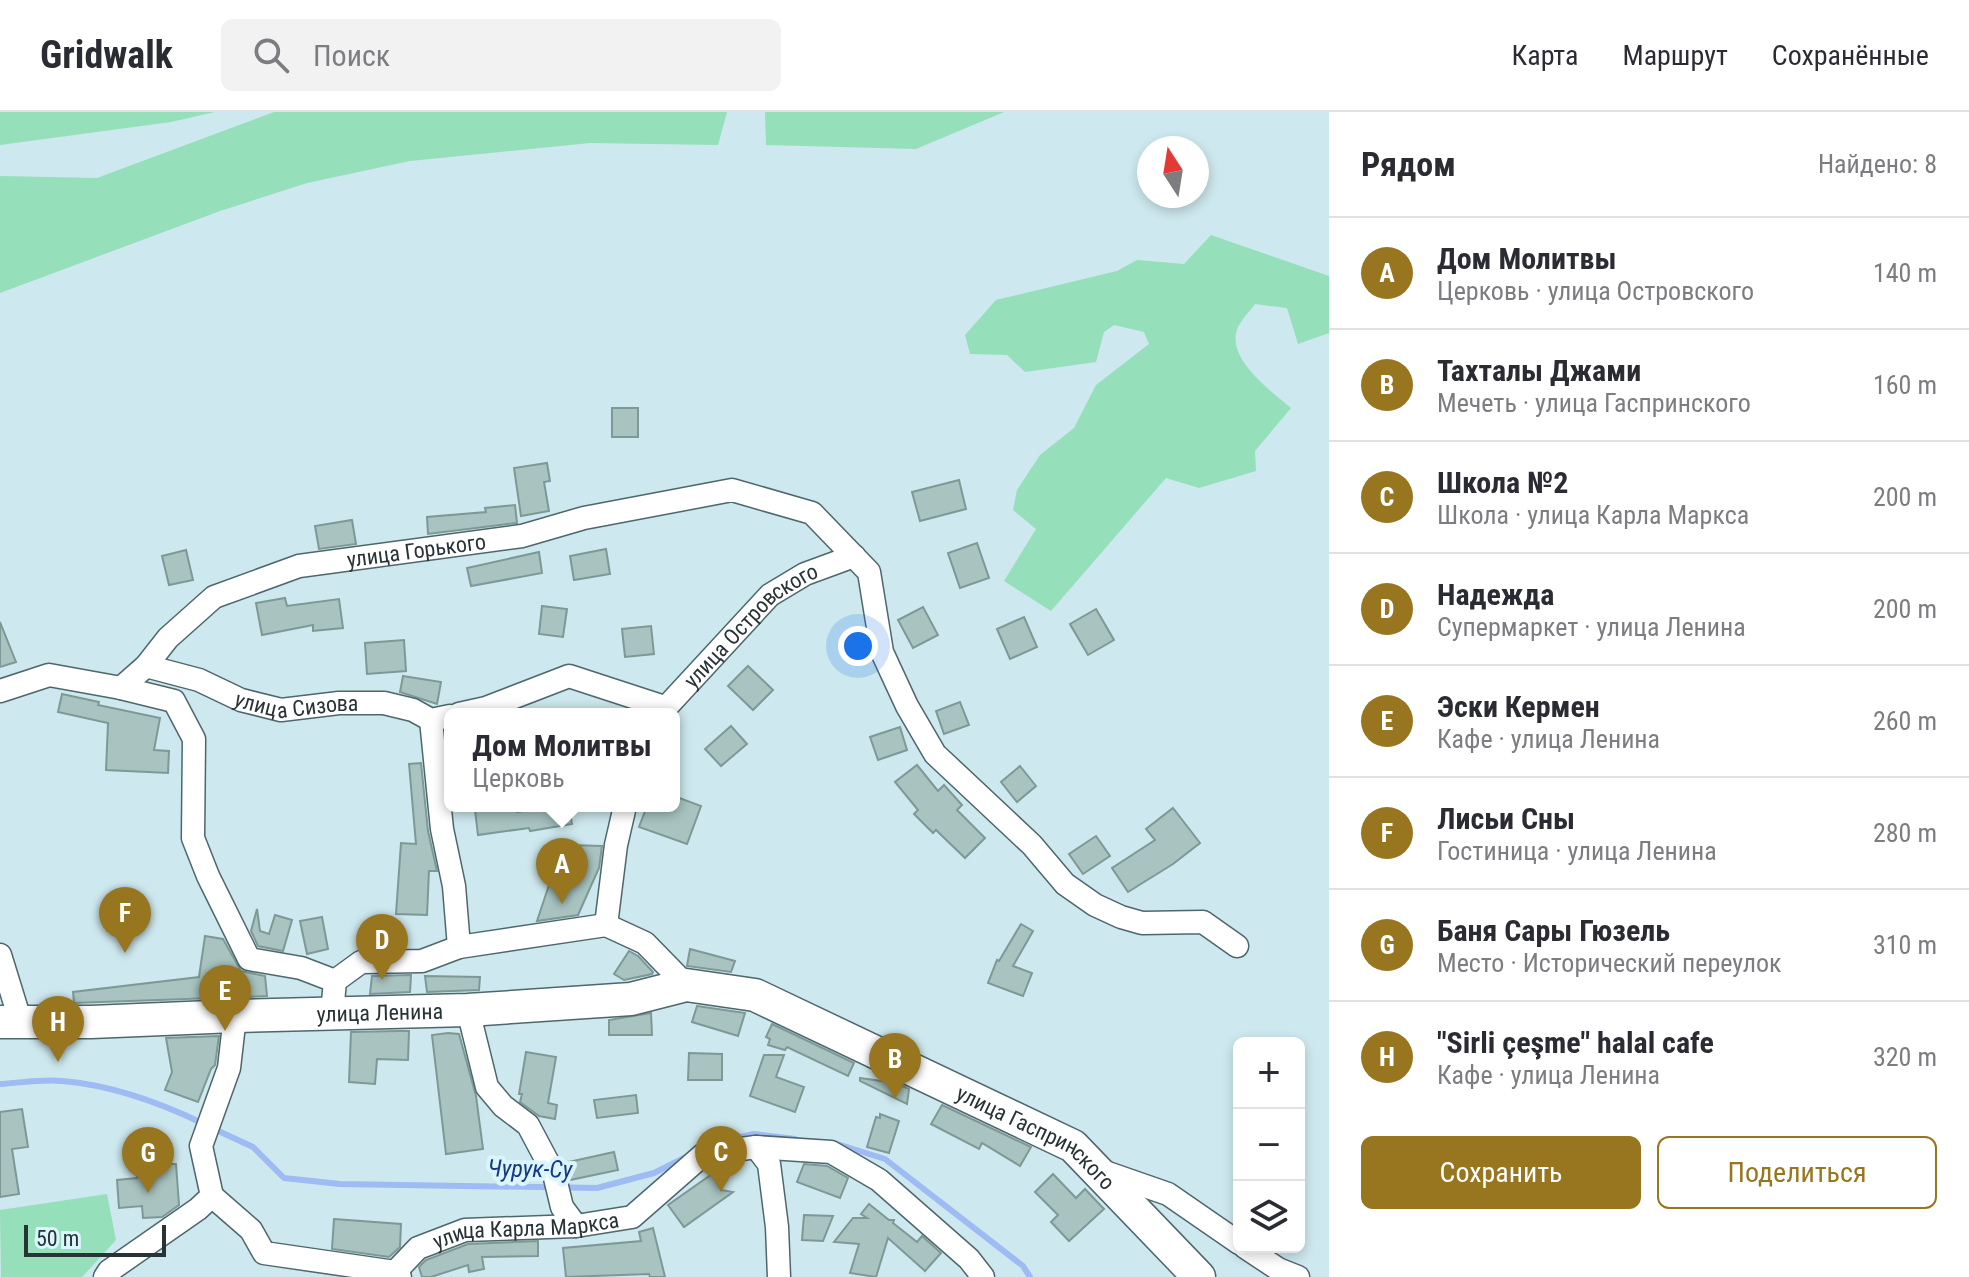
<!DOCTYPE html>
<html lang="ru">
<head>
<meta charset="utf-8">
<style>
	body { margin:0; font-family:"Roboto Condensed",sans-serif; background:#f2f2f3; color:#2b2b33 }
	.controls { position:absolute; right:24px; bottom:24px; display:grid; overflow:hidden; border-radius:12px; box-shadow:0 4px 12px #0003 }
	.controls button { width:72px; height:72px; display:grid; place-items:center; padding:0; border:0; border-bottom:2px solid #e1e1e2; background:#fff; color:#2b2b33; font:40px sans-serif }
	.compass { position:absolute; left:1137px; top:24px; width:72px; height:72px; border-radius:50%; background:#fff; box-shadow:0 4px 12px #0003; rotate:348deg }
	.scale { position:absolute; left:24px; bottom:20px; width:142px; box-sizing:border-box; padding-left:8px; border:4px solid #283335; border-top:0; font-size:22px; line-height:28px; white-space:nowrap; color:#283335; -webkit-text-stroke:6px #daf6fc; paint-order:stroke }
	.you { position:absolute; left:858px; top:534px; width:28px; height:28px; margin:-20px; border:6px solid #fff; border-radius:50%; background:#1a73e8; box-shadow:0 0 0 12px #1a73e833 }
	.badge { display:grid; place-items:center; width:52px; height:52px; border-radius:50%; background:#98751f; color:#fff; font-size:26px; font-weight:700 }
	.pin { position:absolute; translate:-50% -66px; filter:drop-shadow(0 2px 4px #0008) }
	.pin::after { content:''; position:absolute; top:42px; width:28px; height:24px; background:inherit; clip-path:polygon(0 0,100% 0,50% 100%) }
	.popup { position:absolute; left:444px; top:596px; width:236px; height:104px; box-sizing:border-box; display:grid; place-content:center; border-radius:12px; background:#fff; filter:drop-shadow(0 2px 6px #0005); font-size:26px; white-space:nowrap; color:#7c7c81 }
	.popup b { font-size:30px; color:#2b2b33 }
	.popup::after { content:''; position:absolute; left:50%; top:100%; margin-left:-16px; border:16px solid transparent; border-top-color:#fff }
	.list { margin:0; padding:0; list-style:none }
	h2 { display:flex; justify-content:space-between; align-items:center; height:104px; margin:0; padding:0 32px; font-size:34px }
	h2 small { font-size:26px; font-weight:400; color:#7c7c81 }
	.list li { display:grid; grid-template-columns:52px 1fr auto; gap:24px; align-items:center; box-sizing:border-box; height:112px; padding:0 32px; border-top:2px solid #e1e1e2 }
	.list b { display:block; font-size:30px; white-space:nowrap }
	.list p { margin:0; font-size:26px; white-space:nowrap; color:#7c7c81 }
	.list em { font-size:26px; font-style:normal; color:#7c7c81 }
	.actions { display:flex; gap:16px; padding:24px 32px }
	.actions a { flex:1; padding:18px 0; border:2px solid #98751f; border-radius:12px; text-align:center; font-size:28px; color:#98751f }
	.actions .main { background:#98751f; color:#fff }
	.icon { flex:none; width:44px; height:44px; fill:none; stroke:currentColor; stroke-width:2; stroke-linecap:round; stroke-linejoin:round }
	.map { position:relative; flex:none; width:1329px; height:1165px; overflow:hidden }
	header { display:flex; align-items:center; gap:48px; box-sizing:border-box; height:112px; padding:0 40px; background:#fff; border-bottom:2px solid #e1e1e2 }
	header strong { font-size:38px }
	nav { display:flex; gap:44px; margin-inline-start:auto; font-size:28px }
	.search { width:560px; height:72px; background:#f2f2f3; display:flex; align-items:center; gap:20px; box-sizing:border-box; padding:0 28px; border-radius:12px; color:#7c7c81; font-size:30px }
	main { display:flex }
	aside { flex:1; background:#fff }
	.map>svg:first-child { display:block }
</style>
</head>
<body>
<header>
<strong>Gridwalk</strong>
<div class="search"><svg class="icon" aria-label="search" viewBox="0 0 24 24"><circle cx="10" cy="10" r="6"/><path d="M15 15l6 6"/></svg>Поиск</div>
<nav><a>Карта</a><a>Маршрут</a><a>Сохранённые</a></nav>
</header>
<main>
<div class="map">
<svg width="1329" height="1165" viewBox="0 0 1329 1165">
	<rect width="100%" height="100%" fill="#cde8ee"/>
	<g fill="#95dfba">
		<path d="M0,0H215L171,10L0,33Z"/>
		<path d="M274,0H727L718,33L590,31L410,49L307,71L220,99L0,181V64L97,66Z"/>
		<path d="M765,0H1004L916,37L766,33Z"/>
		<path d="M1211,123L1329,164V221L1298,232L1287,196L1255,192C1250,199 1243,206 1239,213C1222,244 1271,279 1291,296L1255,339L1256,359L1199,376L1166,366L1051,499L1004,469L1036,417L1013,398L1017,378L1040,343L1074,316L1096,273L1149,232L1144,220L1114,213L1104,220L1096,250L1025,260L1007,243L970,242L965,223L996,188L1117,159L1137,148L1184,152Z"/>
		<path d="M107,1082L116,1128L82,1165H1L0,1098Z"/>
	</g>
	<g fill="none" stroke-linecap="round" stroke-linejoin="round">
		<g stroke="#9ebbf3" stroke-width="6">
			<path d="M0,972C20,971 42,967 62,969C110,973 161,991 204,1012"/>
			<path d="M214,1017L253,1035L284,1066L340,1072L597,1076L654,1061L688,1044"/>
			<path d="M728,1028L754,1022L795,1027"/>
			<path d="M834,1031L885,1047L1023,1154L1030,1165"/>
		</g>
	</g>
	<g fill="#a8c3c0" stroke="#7e9995" stroke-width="2">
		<rect x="612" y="296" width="26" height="29"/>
		<path d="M547,351L550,369L544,370L549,399L521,404L514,356Z"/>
		<path d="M959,368L966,397L920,409L912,380Z"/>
		<path d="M515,393L517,411L428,422L427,405L486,400L485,396Z"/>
		<path d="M352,408L356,432L319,437L315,414Z"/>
		<path d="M977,431L989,466L960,476L948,441Z"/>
		<path d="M606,437L610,462L574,468L570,444Z"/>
		<path d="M186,438L193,468L169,473L162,444Z"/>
		<path d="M539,440L542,461L471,474L467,456Z"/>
		<path d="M285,486L287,494L339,487L343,516L313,519V513L262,523L256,491Z"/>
		<path d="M542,494L567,497L563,525L539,522Z"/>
		<path d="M923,495L938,523L913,536L898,508Z"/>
		<path d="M1096,497L1114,528L1088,543L1070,512Z"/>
		<path d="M1024,505L1037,535L1010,547L997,517Z"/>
		<path d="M0,510L16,550L0,555Z"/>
		<path d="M651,514L654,542L625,545L622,517Z"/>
		<path d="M404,528L406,559L367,562L365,531Z"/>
		<path d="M748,554L773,578L753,598L728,574Z"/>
		<path d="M403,564L441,570L437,592L400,580Z"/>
		<path d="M62,582L99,590L98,593L160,606L154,638L169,639L168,661L106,658L108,611L58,600Z"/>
		<path d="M960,590L969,613L944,622L936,599Z"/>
		<path d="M731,614L747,632L721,654L705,637Z"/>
		<path d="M900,615L907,638L878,648L870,625Z"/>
		<path d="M421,651L428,719L437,759H429L427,803L396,802L401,731L416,732L409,652Z"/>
		<path d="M917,653L938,679L944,673L962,693L957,698L985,726L965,746L936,718L933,721L914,702L918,698L895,670Z"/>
		<path d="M1020,654L1036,674L1017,690L1001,670Z"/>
		<path d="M674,684L701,694L687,732L639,715L647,694H674Z"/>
		<path d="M503,694H516L517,700L550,694H569L572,712L530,719L529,716L478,723L475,698Z"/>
		<path d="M1173,696L1200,731L1173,752L1128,780L1112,756L1155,728L1146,717Z"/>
		<path d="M1096,724L1110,744L1083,762L1069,742Z"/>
		<path d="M569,733L602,734L599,756L578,803L537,809L549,773L568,775Z"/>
		<path d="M257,797L260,819L269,822L275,803L292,808L283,839L258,834L251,819Z"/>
		<path d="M322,805L328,837L307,842L300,809Z"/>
		<path d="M1021,812L1033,819L1013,854L1032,861L1023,884L988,871L997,848L999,849Z"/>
		<path d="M205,824L223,827L241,859L265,864L267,884L74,891L73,880L199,865Z"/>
		<path d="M690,837L735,849L731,860L687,854Z"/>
		<path d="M629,839L638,844L653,860L652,862L624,868L614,862Z"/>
		<path d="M411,863L410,880L370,882L372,864Z"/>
		<path d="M425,864L480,865L479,878L427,880Z"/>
		<path d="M697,894L745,901L738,924L692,910Z"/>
		<path d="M651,901L652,923H609V908Z"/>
		<path d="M772,912L854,951L848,964L787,935L785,938L768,933L770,927L766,925Z"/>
		<path d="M399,919H409L408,948L377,947L375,972L349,970L351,920Z"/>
		<path d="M448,921L459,922L476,984L483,1037L446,1042L432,923Z"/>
		<path d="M219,924L215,953L211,957L198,990L165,978L172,960L166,926Z"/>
		<path d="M526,940L556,945L548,991L557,993L555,1007L539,1004L520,990L522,982H519Z"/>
		<path d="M689,941L722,942V968H688Z"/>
		<path d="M764,943H784L776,965L804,975L795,1000L750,984Z"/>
		<path d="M860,966L896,971L909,977L907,992L860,969Z"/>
		<path d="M636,983L638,1001L597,1006L594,988Z"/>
		<path d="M942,993L1031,1035L1020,1054L982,1031L979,1037L931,1012Z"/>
		<path d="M22,997L28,1035L12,1037L19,1082L0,1085V1000Z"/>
		<path d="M880,1002L899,1009L889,1041L867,1035L876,1005L880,1006Z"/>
		<path d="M614,1040L618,1058L570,1068L564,1051Z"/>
		<path d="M168,1044V1052H176L179,1093L162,1105L143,1106L142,1094L119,1096L117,1068L137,1066L135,1046Z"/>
		<path d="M804,1052L827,1054L848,1066L840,1086L797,1070Z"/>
		<path d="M715,1060L721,1069V1078L733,1080L684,1115L668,1093Z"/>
		<path d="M1053,1062L1076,1086L1085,1077L1104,1097L1069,1129L1051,1110L1058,1103L1035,1080Z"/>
		<path d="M869,1092L889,1108H894L893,1111L917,1130L922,1124L941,1141L925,1159L888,1126L876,1165L850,1161L859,1132L834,1130L853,1106H867L861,1102Z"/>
		<path d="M804,1103L833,1104L823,1129L802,1128Z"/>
		<path d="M334,1107L401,1112L400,1135L389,1145L332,1137Z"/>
		<path d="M653,1116L665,1165H650L649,1162L566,1165L563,1136L641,1129L639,1120Z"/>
		<path d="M538,1129V1144L482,1145L484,1157L469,1160L468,1153L431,1165H422L419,1155L426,1148L468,1132Z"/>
	</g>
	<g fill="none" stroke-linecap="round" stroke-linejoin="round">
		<defs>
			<g id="street">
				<path id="s1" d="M146,554L199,568L241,588L281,598L339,591H384L413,598L431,608L450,604"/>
				<path d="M121,576L174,589L194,627L193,726L208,764L249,847L301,856L335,869"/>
				<path id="s2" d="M0,579L49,563L121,576L146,554L168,526L214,485L299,454L522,424L584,406L732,378L812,401L869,460L882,540L907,594L935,642L1032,733L1065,772L1095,793L1121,805L1142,811L1203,810L1237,834"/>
				<path d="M459,602L486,596L569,564L664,595"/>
				<path id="s3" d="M660,602L770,483L805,462L854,444"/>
				<path d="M431,608L442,717L454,774L459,835"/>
				<path d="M625,694L616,733L606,813L645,831L686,873"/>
				<path d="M0,843L21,911"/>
				<path d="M468,898L487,975L503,994L528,1013L554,1062L562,1095L576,1114"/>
				<path d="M332,901L335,869L361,850L422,849L459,835L606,813"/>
				<path d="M756,1035L769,1052L777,1115L779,1165"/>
				<path d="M1099,1058L1168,1082L1239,1131"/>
				<path d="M212,1084L251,1118L264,1141L395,1160L400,1165"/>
				<path d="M212,1084L201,1034L229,956L235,904"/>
				<path d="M1245,1135L1278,1157L1298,1165"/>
				<path id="s4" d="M395,1160L418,1136L465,1118L576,1114L632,1105L704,1042L756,1035L831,1040L879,1068L969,1147L983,1165"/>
				<path d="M105,1165L109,1159L198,1097L212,1084"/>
			</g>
			<g id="secondary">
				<path id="s5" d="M0,910H91L235,904L468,898L631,887L686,873L755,883L1073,1034L1199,1165"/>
			</g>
		</defs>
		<use href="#street" stroke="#4e666c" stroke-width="25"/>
		<use href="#secondary" stroke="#4e666c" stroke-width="35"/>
		<use href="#street" stroke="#fff" stroke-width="22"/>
		<use href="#secondary" stroke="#fff" stroke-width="32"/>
	</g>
	<g text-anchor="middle" stroke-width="8" stroke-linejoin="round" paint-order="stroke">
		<g font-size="22" fill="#283335" stroke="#daf6fc">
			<text dy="8" stroke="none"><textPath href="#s2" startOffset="464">улица Горького</textPath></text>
			<text dy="8" stroke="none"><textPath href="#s3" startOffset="128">улица Островского</textPath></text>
			<text dy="8" stroke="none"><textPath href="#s1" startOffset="158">улица Сизова</textPath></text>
			<text dy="8" stroke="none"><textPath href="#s5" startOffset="380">улица Ленина</textPath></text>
			<text dy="8" stroke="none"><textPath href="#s5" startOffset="1074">улица Гаспринского</textPath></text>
			<text dy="8" stroke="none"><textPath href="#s4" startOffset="144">улица Карла Маркса</textPath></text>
		</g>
		<g font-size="24" font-style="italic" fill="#153886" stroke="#daf6fc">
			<text transform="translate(530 1057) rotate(1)" y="8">Чурук-Су</text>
		</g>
	</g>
</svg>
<div class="controls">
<button>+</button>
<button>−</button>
<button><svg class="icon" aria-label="layers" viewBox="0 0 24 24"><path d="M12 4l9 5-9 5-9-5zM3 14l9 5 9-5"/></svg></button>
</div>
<svg class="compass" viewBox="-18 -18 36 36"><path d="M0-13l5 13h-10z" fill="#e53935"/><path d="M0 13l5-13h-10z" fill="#7c7c81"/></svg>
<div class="scale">50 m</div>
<div class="you"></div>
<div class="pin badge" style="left:562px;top:792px">A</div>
<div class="popup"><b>Дом Молитвы</b>Церковь</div>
<div class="pin badge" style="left:895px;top:987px">B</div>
<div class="pin badge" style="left:721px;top:1080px">C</div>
<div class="pin badge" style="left:382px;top:868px">D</div>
<div class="pin badge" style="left:225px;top:919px">E</div>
<div class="pin badge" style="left:125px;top:841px">F</div>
<div class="pin badge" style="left:148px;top:1081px">G</div>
<div class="pin badge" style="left:58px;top:950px">H</div>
</div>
<aside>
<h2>Рядом<small>Найдено: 8</small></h2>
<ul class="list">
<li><span class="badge">A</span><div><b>Дом Молитвы</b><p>Церковь · улица Островского</p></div><em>140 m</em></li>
<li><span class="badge">B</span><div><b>Тахталы Джами</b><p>Мечеть · улица Гаспринского</p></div><em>160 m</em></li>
<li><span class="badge">C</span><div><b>Школа №2</b><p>Школа · улица Карла Маркса</p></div><em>200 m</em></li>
<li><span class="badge">D</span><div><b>Надежда</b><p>Супермаркет · улица Ленина</p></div><em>200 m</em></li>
<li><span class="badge">E</span><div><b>Эски Кермен</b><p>Кафе · улица Ленина</p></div><em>260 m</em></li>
<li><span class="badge">F</span><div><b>Лисьи Сны</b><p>Гостиница · улица Ленина</p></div><em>280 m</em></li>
<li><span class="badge">G</span><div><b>Баня Сары Гюзель</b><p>Место · Исторический переулок</p></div><em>310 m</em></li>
<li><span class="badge">H</span><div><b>&quot;Sirli çeşme&quot; halal cafe</b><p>Кафе · улица Ленина</p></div><em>320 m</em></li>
</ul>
<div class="actions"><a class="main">Сохранить</a><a>Поделиться</a></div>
</aside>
</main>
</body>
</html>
